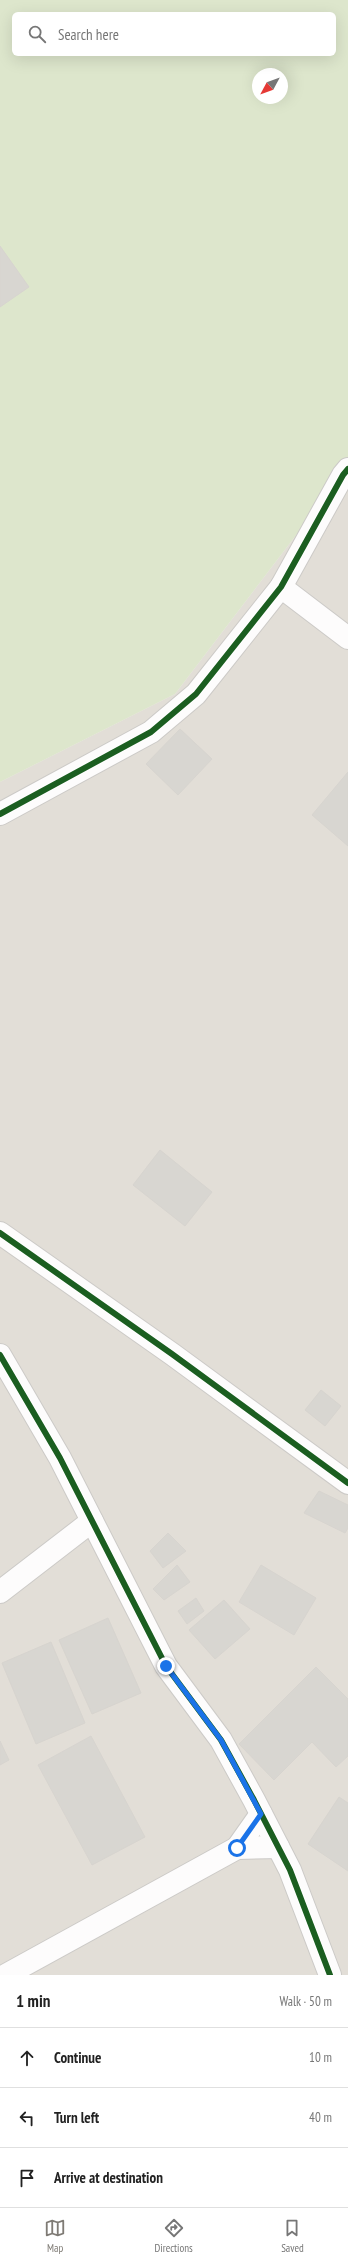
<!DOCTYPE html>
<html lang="en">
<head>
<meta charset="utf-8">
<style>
	body { margin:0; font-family:"PT Sans Narrow",sans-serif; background:#f6f6f6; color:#222 }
	.compass { position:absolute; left:252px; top:68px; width:36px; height:36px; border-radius:50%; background:#fff; box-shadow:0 4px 16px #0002; rotate:229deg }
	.stop { position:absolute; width:12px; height:12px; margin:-9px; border:3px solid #1a73e8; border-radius:50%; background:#fff }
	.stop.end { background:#1a73e8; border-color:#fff; box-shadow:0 1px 4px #0008 }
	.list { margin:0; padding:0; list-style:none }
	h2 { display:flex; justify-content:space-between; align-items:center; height:52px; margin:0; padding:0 16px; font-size:17px }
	h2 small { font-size:13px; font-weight:400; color:#767676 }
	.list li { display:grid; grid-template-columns:26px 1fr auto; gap:12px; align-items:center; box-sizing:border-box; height:60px; padding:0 16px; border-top:1px solid #e0e0e0 }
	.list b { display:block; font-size:15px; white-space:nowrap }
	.list em { font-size:13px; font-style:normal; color:#767676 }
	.icon { flex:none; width:22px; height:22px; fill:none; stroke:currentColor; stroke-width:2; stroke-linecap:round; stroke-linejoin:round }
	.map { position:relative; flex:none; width:348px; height:1975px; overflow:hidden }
	.search { position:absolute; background:#fff; box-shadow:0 4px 16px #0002; left:12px; right:12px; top:12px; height:44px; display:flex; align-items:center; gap:10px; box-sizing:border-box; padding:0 14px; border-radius:6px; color:#767676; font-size:15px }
	.sheet { height:232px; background:#fff }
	nav { display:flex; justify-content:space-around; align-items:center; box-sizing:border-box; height:56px; border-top:1px solid #e0e0e0; background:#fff; font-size:11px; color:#767676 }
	nav a { display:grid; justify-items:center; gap:2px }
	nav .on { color:#7f7b75 }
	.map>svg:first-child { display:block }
</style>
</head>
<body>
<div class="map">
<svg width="348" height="1975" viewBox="0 0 348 1975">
	<rect width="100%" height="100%" fill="#efede9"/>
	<path fill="#e2ded7" d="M348,467V1975H0V782L175,694Z"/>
	<path fill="#dde6cc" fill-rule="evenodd" d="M0,0H348V467L175,694L0,782ZM14,14H334V54H14ZM258,74H282V98H258Z"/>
	<g fill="#d8d6d1" stroke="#d7d4cf">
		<path d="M0,246L29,287L0,307Z"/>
		<path d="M180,729L212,759L178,795L146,764Z"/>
		<path d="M348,772V846L312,815Z"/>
		<path d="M160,1150L212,1192L185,1226L133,1185Z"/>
		<path d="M321,1390L341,1406L325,1426L305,1410Z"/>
		<path d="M319,1491L348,1505V1528L345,1533L304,1513Z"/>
		<path d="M168,1533L186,1551L163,1568L150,1551Z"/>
		<path d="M177,1565L190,1582L164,1600L153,1589Z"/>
		<path d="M261,1565L316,1598L294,1635L239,1602Z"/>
		<path d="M196,1598L204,1611L187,1624L178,1611Z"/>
		<path d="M224,1600L250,1629L215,1659L189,1630Z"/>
		<path d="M108,1618L141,1693L92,1714L59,1640Z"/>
		<path d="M51,1642L85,1723L36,1744L2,1663Z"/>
		<path d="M316,1667L348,1699V1756L336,1767L312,1742L274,1780L239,1744Z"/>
		<path d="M91,1736L145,1837L92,1865L38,1765Z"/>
		<path d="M0,1741L9,1760L0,1765Z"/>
		<path d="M339,1797L348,1803V1871L308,1844Z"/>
	</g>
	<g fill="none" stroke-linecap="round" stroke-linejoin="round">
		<defs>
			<g id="street">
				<path d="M281,587L348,638"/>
				<path d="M0,814L151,732L196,694L281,587L343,475L348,469"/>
				<path d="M0,1233L172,1354L348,1483"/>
				<path d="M0,1355L60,1458L166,1666L221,1740L254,1800L290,1870L330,1975"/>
				<path d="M0,1592L92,1521"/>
				<path d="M237,1848L261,1814"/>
				<path d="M6,1975L237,1848L278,1847"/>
			</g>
		</defs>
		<use href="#street" stroke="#cccac7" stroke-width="24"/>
		<use href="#street" stroke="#fdfcfc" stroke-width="22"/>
		<defs>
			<g id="cycleway">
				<path d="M0,814L151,732L196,694L281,587L343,475L348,469"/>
				<path d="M0,1233L172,1354L348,1483"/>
				<path d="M0,1355L60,1458L166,1666L221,1740L254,1800L290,1870L330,1975"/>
			</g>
		</defs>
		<use href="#cycleway" stroke="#fff" stroke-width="8"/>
		<use href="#cycleway" stroke="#1b5e20" stroke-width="6"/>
	</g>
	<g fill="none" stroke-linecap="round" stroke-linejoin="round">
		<path stroke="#1a73e8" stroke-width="5" d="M166,1666L221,1740L261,1814L237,1848"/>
	</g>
</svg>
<svg class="compass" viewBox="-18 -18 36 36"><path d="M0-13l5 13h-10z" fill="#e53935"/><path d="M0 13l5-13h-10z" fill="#767676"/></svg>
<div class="stop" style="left:237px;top:1848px"></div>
<div class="stop end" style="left:166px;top:1666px"></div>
<div class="search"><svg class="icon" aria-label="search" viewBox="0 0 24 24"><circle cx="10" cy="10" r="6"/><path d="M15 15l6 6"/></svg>Search here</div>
</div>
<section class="sheet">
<h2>1 min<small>Walk · 50 m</small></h2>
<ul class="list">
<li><svg class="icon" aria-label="ahead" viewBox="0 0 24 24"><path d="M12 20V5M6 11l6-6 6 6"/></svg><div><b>Continue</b></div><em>10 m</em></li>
<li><svg class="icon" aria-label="left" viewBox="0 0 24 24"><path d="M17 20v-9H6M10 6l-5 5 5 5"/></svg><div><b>Turn left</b></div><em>40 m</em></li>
<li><svg class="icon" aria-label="arrive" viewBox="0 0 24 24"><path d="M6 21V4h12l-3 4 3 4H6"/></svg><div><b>Arrive at destination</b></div></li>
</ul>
</section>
<nav>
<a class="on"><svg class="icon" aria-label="map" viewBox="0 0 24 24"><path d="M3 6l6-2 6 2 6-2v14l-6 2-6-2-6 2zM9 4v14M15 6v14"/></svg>Map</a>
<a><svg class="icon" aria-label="directions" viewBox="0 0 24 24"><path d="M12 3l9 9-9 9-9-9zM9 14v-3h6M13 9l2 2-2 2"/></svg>Directions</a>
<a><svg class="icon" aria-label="saved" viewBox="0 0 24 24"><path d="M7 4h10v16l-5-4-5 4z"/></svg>Saved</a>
</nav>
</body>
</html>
